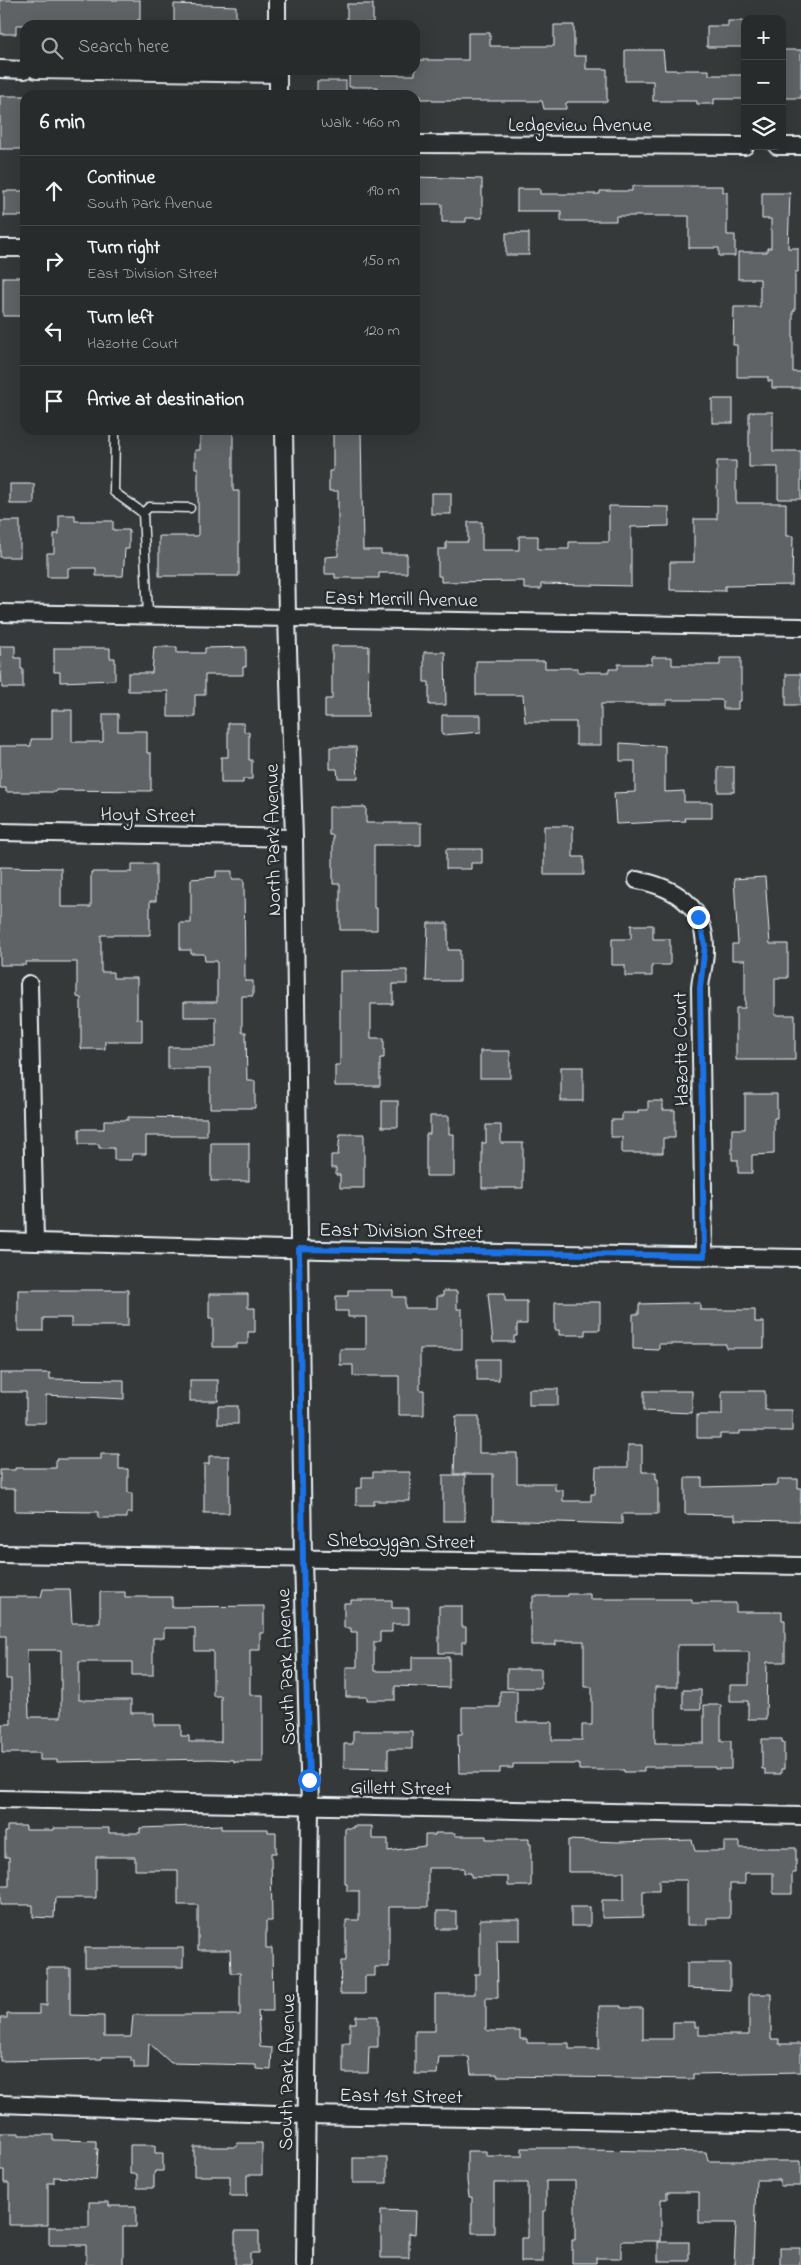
<!DOCTYPE html>
<html lang="en">
<head>
<meta charset="utf-8">
<style>
	body { margin:0; font-family:"Indie Flower",sans-serif; background:#303334; color:#f1f3f6 }
	.controls { position:absolute; right:15px; top:15px; display:grid; overflow:hidden; border-radius:10px; box-shadow:0 5px 20px #0002 }
	.controls button { width:45px; height:45px; display:grid; place-items:center; padding:0; border:0; border-bottom:1px solid #444748; background:#282b2c; color:#f1f3f6; font:25px sans-serif }
	.stop { position:absolute; width:15px; height:15px; margin:-11px; border:4px solid #1a73e8; border-radius:50%; background:#fff }
	.stop.end { background:#1a73e8; border-color:#fff; box-shadow:0 1px 5px #0008 }
	.list { margin:0; padding:0; list-style:none }
	h2 { display:flex; justify-content:space-between; align-items:center; height:65px; margin:0; padding:0 20px; font-size:21px }
	h2 small { font-size:16px; font-weight:400; color:#a5a7a9 }
	.list li { display:grid; grid-template-columns:32px 1fr auto; gap:15px; align-items:center; box-sizing:border-box; height:70px; padding:0 20px; border-top:1px solid #444748 }
	.list b { display:block; font-size:19px; white-space:nowrap }
	.list p { margin:0; font-size:16px; white-space:nowrap; color:#a5a7a9 }
	.list em { font-size:16px; font-style:normal; color:#a5a7a9 }
	.icon { flex:none; width:28px; height:28px; fill:none; stroke:currentColor; stroke-width:2; stroke-linecap:round; stroke-linejoin:round }
	.map { position:relative; flex:none; width:801px; height:2265px; overflow:hidden }
	.search { position:absolute; background:#282b2c; box-shadow:0 5px 20px #0002; left:20px; top:20px; width:400px; height:55px; display:flex; align-items:center; gap:12px; box-sizing:border-box; padding:0 18px; border-radius:15px; color:#a5a7a9; font-size:19px }
	.panel { position:absolute; background:#282b2c; box-shadow:0 5px 20px #0002; left:20px; top:90px; width:400px; height:345px; border-radius:15px }
	.map>svg:first-child { display:block }
</style>
</head>
<body>
<div class="map">
<svg width="801" height="2265" viewBox="0 0 801 2265">
	<rect width="100%" height="100%" fill="#35393a"/>
	<filter id="ink" filterUnits="userSpaceOnUse"><feTurbulence type="fractalNoise" baseFrequency=".02" numOctaves="2"/><feDisplacementMap in="SourceGraphic" scale="10" xChannelSelector="R" yChannelSelector="G"/><feConvolveMatrix kernelMatrix="1 2 1 2 8 2 1 2 1" color-interpolation-filters="sRGB"/></filter>
	<g filter="url(#ink)">
		<g fill="#5f6365" stroke="#e8f1f8" fill-rule="evenodd">
			<path d="M0,0H140V20H137V25H16V34H1Z"/>
			<path d="M174,4L236,6V25H174Z"/>
			<rect x="347" y="4" width="26" height="19"/>
			<path d="M728,21H745V47H707V26H728Z"/>
			<path d="M554,25H574V56H586V69H607V102H568L566,103V109H544L542,101H432V99H421V95H377V87H349V70H382V75H415V60H468V33H490V46H554Z"/>
			<path d="M625,50H663L665,70H709V75H745V99H714V104H697V101H653V81H625Z"/>
			<rect x="782" y="50" width="19" height="48"/>
			<rect x="317" y="81" width="29" height="14"/>
			<path d="M0,96H25L24,149H0Z"/>
			<path d="M415,177L482,179V218H466V222H442V204H415Z"/>
			<path d="M632,186H723V192H727V235H735V256H719V248H689V216H616V221H561V211H517V189H540V194H600V191H632Z"/>
			<rect x="4" y="191" width="21" height="25"/>
			<path d="M762,193H790L788,248H798V272H795V311H793V372H801V388H772V381H768V377H737V345H733L734,307H760V279H738V252H767V248H771V219H762Z"/>
			<rect x="506" y="233" width="23" height="22"/>
			<path d="M3,277H25L24,316H3Z"/>
			<rect x="712" y="399" width="21" height="24"/>
			<path d="M749,412H773V451H801V499H778V467H749Z"/>
			<path d="M200,430H233V491H239V576H159V536H198V468H195V450H200Z"/>
			<path d="M333,430H361L363,550H381V554H407V573H379V578H335V574H325V557L338,556V491H329V471H333Z"/>
			<path d="M717,461H736V503H786V536H793L792,585L725,586V591L670,590V562H694V519H717Z"/>
			<rect x="10" y="484" width="24" height="20"/>
			<rect x="431" y="493" width="20" height="21"/>
			<path d="M609,506L669,507V526L631,527V586L541,584V589H524V581L441,582V576H438V549H446V542H468V522H482V550H519V536H538V549H569V542H609Z"/>
			<path d="M59,515H75V521H113V530H129V549H125L123,576H96V568H68V577H47V553H54V534H59Z"/>
			<rect x="0" y="521" width="20" height="36"/>
			<path d="M0,646H15V658H21V669H23V688H2Z"/>
			<path d="M332,646H369L368,717H325V699H332Z"/>
			<path d="M154,647H177V653H205V648L246,647V667H243V675H205V695H195V717H168V691H128V673H152Z"/>
			<path d="M54,648H110V658H115V680L60,682V672H54Z"/>
			<path d="M424,652H445L446,705H429V682H424Z"/>
			<path d="M652,657H672V665H720V658H741V701H738V709H723V701L720,700H667V704H601V745H576V722H525L523,695H476V661H545V668H578V672H609V669H618V664H652Z"/>
			<rect x="786" y="674" width="15" height="31"/>
			<path d="M52,710H72V742H103V714H118V731H147V753H151V791L56,790V792H6V788H0V746H31V739H52Z"/>
			<path d="M442,715H481V732L442,735Z"/>
			<path d="M228,723H244V732H249V760H252V779H243V783H221V757H228Z"/>
			<path d="M620,743L665,746V792L684,791V802H712V818H685L686,821L616,824L614,793L635,792V761H620Z"/>
			<path d="M330,747H356L358,778H338L337,769H330Z"/>
			<rect x="718" y="767" width="16" height="25"/>
			<path d="M329,807H366V823H421V845H374V908H377V930H340V884H333V835H329Z"/>
			<path d="M544,826H573V857H584V875H544Z"/>
			<path d="M446,849H482V863H471V869H446Z"/>
			<path d="M132,864H156V901H150V935H101V972H113V978H137V1019H142V1041H105V1049H81V998L77,997V962H26V965H0V867L61,868V907H91V872H132Z"/>
			<path d="M216,871H232V879H244L245,981H253V996H242V1032H246L247,1081H255V1108H210V1069H168V1047H216V1017H184V1002H217V961H205L204,954H191V950H180V923H191V879L216,877Z"/>
			<path d="M765,877L770,944H788V978H775V1015H795V1060H736V1008H745V960H732V944H738L734,879Z"/>
			<path d="M428,923H448V950H460V981H426Z"/>
			<path d="M631,925H653V939H670V965H652V976H625V965H612V939H631Z"/>
			<path d="M407,970V984H393V1004H371V1038H384V1058H380V1086H335V1065H340V971Z"/>
			<rect x="480" y="1051" width="30" height="27"/>
			<rect x="561" y="1067" width="22" height="34"/>
			<path d="M745,1094H777V1118H774V1154L752,1155V1173H738V1160H732V1129H745Z"/>
			<rect x="382" y="1101" width="16" height="26"/>
			<path d="M648,1101H663V1110H675V1138H663V1153H622V1137H611V1120H622V1113H638V1110H648Z"/>
			<path d="M430,1116H449V1134H454V1176H426V1134H430Z"/>
			<path d="M128,1117L207,1118V1136H146V1154H132V1160H114V1148H99V1144H79V1129H104V1120H128Z"/>
			<path d="M486,1125H501V1143H523V1188H482V1143H486Z"/>
			<path d="M340,1134H364V1188H340V1175H336V1168H331V1155H338Z"/>
			<rect x="211" y="1143" width="38" height="38"/>
			<path d="M18,1290H128V1326H71V1318H43V1331H18Z"/>
			<path d="M348,1290H393V1297H405V1308H437V1296H443V1291H457V1309H462V1349H420V1390H424V1415H399V1376H353V1365H340V1349H366V1317H348V1311H336V1296H348Z"/>
			<path d="M488,1293H505V1301H527V1324H517V1336H514V1342H493Z"/>
			<path d="M209,1294H248V1308H255V1332H248V1344H237V1347H213V1318H209Z"/>
			<path d="M555,1302H600V1330H585V1335H559V1330H555Z"/>
			<path d="M684,1303H700V1310H755V1322H764V1348H726V1344H659V1350L633,1349V1314H639V1304Z"/>
			<rect x="477" y="1359" width="22" height="21"/>
			<path d="M0,1373H50V1379L124,1380V1399L46,1395V1423H26V1392H0Z"/>
			<rect x="190" y="1380" width="28" height="21"/>
			<rect x="529" y="1389" width="29" height="16"/>
			<path d="M644,1391H692V1413L644,1411Z"/>
			<path d="M722,1391H765V1410H792V1431H740V1434H720V1438H697V1415H722Z"/>
			<rect x="218" y="1406" width="20" height="18"/>
			<path d="M456,1416H479V1453H517V1483H555V1490H563V1501H591V1494H595L596,1467H628V1445H642V1472H656V1479H658V1514H622V1524L493,1520V1474H454Z"/>
			<path d="M101,1454H119V1469H128V1493H132V1513H127V1518H98V1512L15,1511V1489H0V1470H15V1468H56V1459H101Z"/>
			<path d="M209,1456H229V1513H204V1464H209Z"/>
			<path d="M373,1472H410V1501H374V1505H356V1488H362V1477H373Z"/>
			<rect x="443" y="1475" width="22" height="46"/>
			<path d="M685,1478H702V1487L778,1485V1479H798V1488H801L800,1521L735,1520V1515H733L685,1514Z"/>
			<path d="M43,1589H70L72,1623H100V1592H125V1597H172V1607L264,1606V1633H260V1650H250V1695H263V1762H234V1760L210,1759L57,1762V1760H40V1753H2V1724H11V1679H6V1636H0V1597H41ZM164,1628H195V1651H213V1696H221V1742H189V1736H181V1725H154V1713H131V1700H79V1662H132V1675H153V1638H164ZM27,1650H61V1717H29Z"/>
			<path d="M568,1594H590V1599H692V1603H736V1612H782V1620H785V1662H767L766,1719H748V1701H730V1685H749V1652H713V1645H677V1687H655V1743H704V1705H721V1741H731V1769H715V1767H644V1772H624V1770H579V1764H513V1768H500V1773H459L458,1734H462V1707H500V1691H517V1722H552V1740H582V1725H592V1687H584V1641H556V1645H531V1603H533V1596H568Z"/>
			<path d="M351,1600H392V1608H409V1624H392V1632H380V1642H374V1671H412V1657H449V1688L395,1686V1700H367V1697H346V1667H357V1632H351V1628H344V1603H351Z"/>
			<path d="M439,1606H462V1627H466V1642H462V1653H439Z"/>
			<rect x="507" y="1669" width="34" height="19"/>
			<rect x="683" y="1690" width="18" height="19"/>
			<path d="M353,1731H412V1749H388V1769L344,1768V1744H353Z"/>
			<path d="M762,1739H782V1742H784V1769H781V1774H765V1769H762Z"/>
			<path d="M221,1825V1829H268V1832H276V1853H271L272,1921H266V1948H272L273,2011H258L260,2047L272,2048L271,2070L256,2069V2065L171,2063L149,2043L148,2068H134V2061H131V2057H102V2059L0,2061V2018H7V2014H39V2005H47V1968H70V2015L104,2016V2037H131L133,2015H240V1973H231L230,1950H198V1905H178V1870H135V1857H96V1898H55L54,1918L33,1917V1905H0V1886H9V1857H5V1832H7V1826H26V1830H54V1828H109V1833H140V1828Z"/>
			<path d="M353,1826H372V1839H388V1851L425,1846V1835H435V1833H455V1836H486V1839H529V1844H531V1886H508V1877H471V1873H464V1868H428V1907H389V1967H375V1976H365V1994H340L341,1961H346V1920H359V1891H347V1884H345V1828H353Z"/>
			<path d="M568,1840L617,1842L692,1840L695,1851H724V1842H740V1848H796V1873H792V1894H773V1873H745V1884H730V1918H707V1925H687V1880H659V1891H643V1917L602,1918V1900H624V1872H568Z"/>
			<rect x="571" y="1907" width="19" height="19"/>
			<rect x="437" y="1911" width="19" height="18"/>
			<path d="M480,1919H520V1940H497L498,1998H486V2029L489,2031H520V2039H527V2043H569V2049H599V2006H621V2008H643V2039H673V2022H695V2027H699V2035H749V1994H771V2039H779V2044H801V2072L693,2074V2079L497,2076V2074H471L469,2057H439L437,2074H415V2031H435V1994H475V1974H480Z"/>
			<rect x="85" y="1948" width="98" height="19"/>
			<path d="M687,1963H730V1990L687,1988Z"/>
			<path d="M356,2016H378V2047H369L368,2073H343V2043H350V2023H356Z"/>
			<path d="M0,2133H19V2135H53V2140H58L96,2141V2149H98L96,2179L54,2177V2183H48V2225H9V2183H4V2170H0Z"/>
			<path d="M237,2143H262V2175H247V2196H230V2176H194V2147H237Z"/>
			<path d="M130,2145H155V2153H163V2171H155L154,2174V2188H137V2174H130Z"/>
			<path d="M522,2148H579V2150H589L706,2152L708,2161H801V2186H780V2180H756L753,2265H734L736,2223H699V2192H667V2199H661V2241H621V2258H596V2263H572V2240H575V2181H546V2211H543V2262H521V2238H528V2183H494V2233H472V2197H469L467,2181V2151H486V2156H522Z"/>
			<rect x="353" y="2158" width="34" height="25"/>
			<path d="M89,2202H109V2206H136V2227H123V2265H86V2245H49V2227H89Z"/>
			<path d="M381,2210L416,2211L415,2234L409,2233V2258H381Z"/>
			<path d="M235,2231H259V2253H250V2265H235Z"/>
			<rect x="658" y="2242" width="31" height="19"/>
			<rect x="780" y="2248" width="20" height="17"/>
		</g>
		<g fill="none" stroke-linecap="round" stroke-linejoin="round">
			<defs>
				<g id="lane">
					<path d="M115,436L114,492L143,513L148,615"/>
					<path d="M143,513L149,507L190,508"/>
				</g>
				<g id="street">
					<path d="M277,0V25"/>
					<path d="M0,69L25,70"/>
					<path d="M36,70L278,74"/>
					<path d="M278,70V95"/>
					<path d="M415,144L745,146"/>
					<path d="M777,146H801"/>
					<path d="M0,248H25"/>
					<path d="M284,430L287,617L294,838L303,1560L310,1806L305,2265"/>
					<path d="M0,613L801,627"/>
					<path d="M0,832L294,838"/>
					<path d="M637,880C674,887 704,905 705,946C706,960 701,974 700,988L704,1256"/>
					<path d="M29,984L35,1241"/>
					<path d="M0,1241L322,1250L801,1258"/>
					<path d="M0,1554L801,1566"/>
					<path d="M0,1799L801,1816"/>
					<path d="M0,2104L306,2115L801,2124"/>
				</g>
			</defs>
			<use href="#lane" stroke="#e8f1f8" stroke-width="11"/>
			<use href="#street" stroke="#e8f1f8" stroke-width="20"/>
			<use href="#lane" stroke="#2a2d2e" stroke-width="8"/>
			<use href="#street" stroke="#2a2d2e" stroke-width="16"/>
		</g>
	</g>
	<g fill="none" stroke-linecap="round" stroke-linejoin="round" filter="url(#ink)">
		<path stroke="#1a73e8" stroke-width="6" d="M309,1780L303,1560L299,1249L704,1256L700,988L705,945L698,917"/>
	</g>
	<g text-anchor="middle" stroke-width="5" stroke-linejoin="round" paint-order="stroke">
		<g font-size="20" fill="#e8f1f8" stroke="#2a2d2e">
			<text x="580" y="131">Ledgeview Avenue</text>
			<text transform="translate(401 598) rotate(1)" y="7">East Merrill Avenue</text>
			<text transform="translate(148 814) rotate(1)" y="7">Hoyt Street</text>
			<text transform="translate(272 840) rotate(-91)" y="7">North Park Avenue</text>
			<text transform="translate(680 1049) rotate(-91)" y="7">Hazotte Court</text>
			<text transform="translate(401 1230) rotate(1)" y="7">East Division Street</text>
			<text transform="translate(401 1540) rotate(1)" y="7">Sheboygan Street</text>
			<text transform="translate(285 1667) rotate(-92)" y="7">South Park Avenue</text>
			<text transform="translate(401 1787) rotate(1)" y="7">Gillett Street</text>
			<text transform="translate(286 2072) rotate(-89)" y="7">South Park Avenue</text>
			<text transform="translate(401 2095) rotate(1)" y="7">East 1st Street</text>
		</g>
	</g>
</svg>
<div class="controls">
<button>+</button>
<button>−</button>
<button><svg class="icon" aria-label="layers" viewBox="0 0 24 24"><path d="M12 4l9 5-9 5-9-5zM3 14l9 5 9-5"/></svg></button>
</div>
<div class="stop" style="left:309px;top:1780px"></div>
<div class="stop end" style="left:698px;top:917px"></div>
<div class="search"><svg class="icon" aria-label="search" viewBox="0 0 24 24"><circle cx="10" cy="10" r="6"/><path d="M15 15l6 6"/></svg>Search here</div>
<section class="panel">
<h2>6 min<small>Walk · 460 m</small></h2>
<ul class="list">
<li><svg class="icon" aria-label="ahead" viewBox="0 0 24 24"><path d="M12 20V5M6 11l6-6 6 6"/></svg><div><b>Continue</b><p>South Park Avenue</p></div><em>190 m</em></li>
<li><svg class="icon" aria-label="right" viewBox="0 0 24 24"><path d="M7 20v-9h11M14 6l5 5-5 5"/></svg><div><b>Turn right</b><p>East Division Street</p></div><em>150 m</em></li>
<li><svg class="icon" aria-label="left" viewBox="0 0 24 24"><path d="M17 20v-9H6M10 6l-5 5 5 5"/></svg><div><b>Turn left</b><p>Hazotte Court</p></div><em>120 m</em></li>
<li><svg class="icon" aria-label="arrive" viewBox="0 0 24 24"><path d="M6 21V4h12l-3 4 3 4H6"/></svg><div><b>Arrive at destination</b></div></li>
</ul>
</section>
</div>
</body>
</html>
